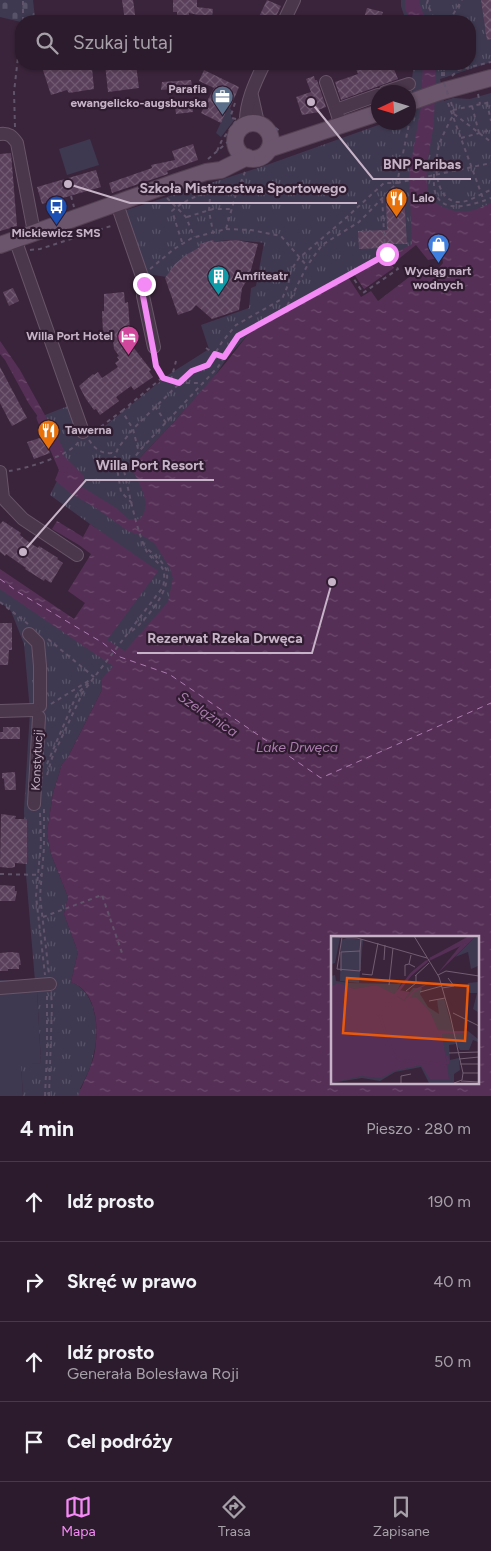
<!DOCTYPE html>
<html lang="pl">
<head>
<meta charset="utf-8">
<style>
	body { margin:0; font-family:Figtree,sans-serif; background:#382838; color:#f1f3f6 }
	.compass { position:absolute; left:371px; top:85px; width:45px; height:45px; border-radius:50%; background:#2c1b2c; box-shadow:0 1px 4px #0004; rotate:266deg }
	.stop { position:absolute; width:15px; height:15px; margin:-11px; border:4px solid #f48af5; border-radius:50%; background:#fff }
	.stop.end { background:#f48af5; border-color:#fff; box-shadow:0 1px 5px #0008 }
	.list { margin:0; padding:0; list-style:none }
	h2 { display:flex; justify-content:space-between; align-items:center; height:65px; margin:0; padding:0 20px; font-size:21px }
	h2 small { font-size:16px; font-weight:400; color:#a6a1a9 }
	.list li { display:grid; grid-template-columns:32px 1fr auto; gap:15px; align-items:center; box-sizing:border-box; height:80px; padding:0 20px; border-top:1px solid #483948 }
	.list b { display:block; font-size:19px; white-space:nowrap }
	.list p { margin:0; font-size:16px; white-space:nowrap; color:#a6a1a9 }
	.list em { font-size:16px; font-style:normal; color:#a6a1a9 }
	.icon { flex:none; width:28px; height:28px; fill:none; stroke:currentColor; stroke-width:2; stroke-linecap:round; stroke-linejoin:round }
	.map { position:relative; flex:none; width:491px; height:1096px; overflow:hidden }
	.search { position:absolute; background:#2c1b2c; box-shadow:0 1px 4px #0004; left:15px; right:15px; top:15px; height:55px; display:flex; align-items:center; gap:12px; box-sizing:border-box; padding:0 18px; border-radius:20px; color:#a6a1a9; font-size:19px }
	.sheet { height:385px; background:#2c1b2c }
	nav { display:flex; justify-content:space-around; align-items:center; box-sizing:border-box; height:70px; border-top:1px solid #483948; background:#2c1b2c; font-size:14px; color:#a6a1a9 }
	nav a { display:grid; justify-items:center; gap:2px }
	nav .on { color:#f48af5 }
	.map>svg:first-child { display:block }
</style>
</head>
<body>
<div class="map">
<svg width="491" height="1096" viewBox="0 0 491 1096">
	<defs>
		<pattern id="cemetery-stones" width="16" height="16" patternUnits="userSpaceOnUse" patternTransform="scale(1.25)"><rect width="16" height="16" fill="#3e3950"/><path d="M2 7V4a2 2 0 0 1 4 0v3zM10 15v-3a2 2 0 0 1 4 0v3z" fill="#585368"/></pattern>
		<pattern id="park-tufts" width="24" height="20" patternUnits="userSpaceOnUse" patternTransform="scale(1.25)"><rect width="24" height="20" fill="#3e3950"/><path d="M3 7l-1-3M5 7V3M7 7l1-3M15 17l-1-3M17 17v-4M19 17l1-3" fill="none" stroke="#585368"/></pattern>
		<pattern id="water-ripples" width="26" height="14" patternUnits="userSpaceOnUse" patternTransform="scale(1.25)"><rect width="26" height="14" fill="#562f57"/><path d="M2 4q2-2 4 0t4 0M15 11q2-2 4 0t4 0" fill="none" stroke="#6d4b6e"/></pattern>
		<pattern id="building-cross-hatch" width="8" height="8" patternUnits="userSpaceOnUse" patternTransform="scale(1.25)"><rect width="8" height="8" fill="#5a405b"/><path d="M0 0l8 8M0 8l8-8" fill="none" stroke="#705971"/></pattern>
	</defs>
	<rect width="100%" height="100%" fill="#3a243b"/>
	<g fill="#3e3950">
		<path d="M228,107L231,109V117L235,119L221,137L216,133Z"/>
		<path d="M90,139L99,165L67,175L59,149Z"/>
		<path d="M0,980L35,981L37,990L41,1063L21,1065L23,1096H0Z"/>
	</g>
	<path fill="url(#cemetery-stones)" d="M0,0H33L35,19L21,22L0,17Z"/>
	<path fill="url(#park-tufts)" fill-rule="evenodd" d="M401,0H491V62L440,79L444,101L453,98L470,99L491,93V1096H23L21,1064L41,1063L37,990L35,981L26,874L24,810L30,711L24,644L11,611L0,602V579L103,643L141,561L50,495L63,469L40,417L73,404L83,432L95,434L168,375L209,349L201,325L249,308L251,288L256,286L264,243C246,241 223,237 206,245C197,248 176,270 167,277L141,273L120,212L261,167L384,123L408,122L410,93L414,64H470V21H406L401,6ZM364,269L131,467L173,423L214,377L227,358L250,332ZM102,679L97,1086L80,1089C85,1079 91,1068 93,1057C100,1033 98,992 71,982L78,952L64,914L68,897L51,854L47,833L53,793L62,764L68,757L102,690ZM332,937H477V1082H332Z"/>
	<g fill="url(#water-ripples)" fill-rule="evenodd">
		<path d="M405,0H419L421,9L427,21H411L405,9Z"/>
		<path d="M423,64H436C435,86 435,108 433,129C430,148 425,168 427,187C428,205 454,214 469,211C477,210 484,206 491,203V1096H78C83,1083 90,1070 94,1056C99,1032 99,992 71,982L78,952L64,914L68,897L51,854L47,833L53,793L62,764L68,757L102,690V679L113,666L0,589V569L74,619L85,603L68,591L91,554L79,545L52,529L57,521L83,537L90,524L158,571L107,640L125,651L168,602L173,578L170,568L155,544L145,537L128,531L96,508L70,493L55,480L59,470L57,460L61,457L49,432L29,404L5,360L0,354V341L20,370L63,448L64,456L84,476L82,487L116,508L128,519H140C154,504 138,482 131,467L173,423L224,365L250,332L412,244L409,174L421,107ZM332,937H477V1082H332Z"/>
	</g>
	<path fill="#3a243b" d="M416,245L428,260L442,257L443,263L437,270L413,274L378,301L371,291L361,297L348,277L354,274L364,289L394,268L386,257L391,255L396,261Z"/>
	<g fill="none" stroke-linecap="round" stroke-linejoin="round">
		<path stroke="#562f57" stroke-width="9" d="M41,418L63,468"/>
		<path stroke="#ab7cae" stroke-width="1" stroke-dasharray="6 5" stroke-linecap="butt" d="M0,579L18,592L103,643L120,657L169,674L321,778L491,703"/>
	</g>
	<g fill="url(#building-cross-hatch)">
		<path d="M122,0H133L136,21H125Z"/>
		<path d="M173,0H197V7L213,9L212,18L189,13V21H177V12H173Z"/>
		<path d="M267,0L281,6L274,21H257Z"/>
		<path d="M481,0H491V39L487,40Z"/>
		<path d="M367,8L383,12L380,21H363Z"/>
		<path d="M41,64H67L69,70L92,68L94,89L69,93L67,90L51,95Z"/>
		<path d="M105,64H136L139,88L108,92Z"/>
		<path d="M354,64H392L398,79L341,100L335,82L358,74Z"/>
		<path d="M204,70L239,87L230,108L228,107L221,123L201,113L214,88L199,81Z"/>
		<path d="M314,76L315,80H317L326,107L318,110L319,112L302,115L296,97L311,92L306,79Z"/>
		<path d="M191,80L192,87L161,90L162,82Z"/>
		<path d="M192,101L193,112L176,114L175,107L182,102Z"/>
		<path d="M193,144L198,160L167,171L168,174L112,193L109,183L152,168L151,165L175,160L172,151Z"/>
		<path d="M11,153L17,226L0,231V154Z"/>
		<path d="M96,170L101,187L42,204L37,187Z"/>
		<path d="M390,195H404L407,244H380L381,248L359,249L358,231L387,230L386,198H390Z"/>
		<path d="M213,240L214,242L236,240L258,244L249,277L242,288L239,310L212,319L196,305L192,310L178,315L165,278L175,264L186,255L200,247L199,244Z"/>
		<path d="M13,288L19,301L9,306L3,292Z"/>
		<path d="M124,292L125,303L128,302L130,331H128L130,343L151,370L149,371L153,377L134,390L131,386L116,397L119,401L100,415L96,409L94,410L86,399L79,386L93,374L94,375L98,372L102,378L118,367L115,363L119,360L117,357L119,356L114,349L113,340H106L105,333H103L102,311H104V294Z"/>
		<path d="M0,367L27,418L12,426L0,403Z"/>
		<path d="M43,437L50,453L34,459L27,442Z"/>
		<path d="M3,521L21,533L20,535L30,543L38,548L39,546L58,558L57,559L63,563L51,583L45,579L44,581L25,569L26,568L6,554L5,556L0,552V524Z"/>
		<path d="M0,623H12V650H9L8,665H0Z"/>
		<path d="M3,727H20V739H0V732H3Z"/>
		<path d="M15,772L16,790H5L4,779L2,778V773Z"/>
		<path d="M1,814L16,816L15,819H27V864L15,863V867L10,868L0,867Z"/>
		<path d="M0,885L15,886V891H17L15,901H0Z"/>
		<path d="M11,952L19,953L21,965H19V969H8V971H0V953Z"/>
	</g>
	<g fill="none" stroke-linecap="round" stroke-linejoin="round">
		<defs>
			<g id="minor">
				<path d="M284,21L294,0"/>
				<path d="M326,82L336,110"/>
				<path d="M385,92L409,84"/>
				<path d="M252,96L258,123"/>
				<path d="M246,124C245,104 255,82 264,64"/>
				<path d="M341,126L336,110L378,95"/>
				<path d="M0,134C9,133 12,136 17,143L34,232"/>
				<path d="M117,204L145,285L143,296L154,347"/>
				<path d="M15,239L83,432"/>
				<path d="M0,472L3,498L23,519L77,555"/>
				<path d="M29,634L38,643L40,666V706"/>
				<path d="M0,711L34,710"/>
				<path d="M34,804L39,717"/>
				<path d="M0,988L50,984"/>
			</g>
			<g id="major">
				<path d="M408,103L439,92L491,78"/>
				<circle cx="253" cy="141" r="18"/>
				<path d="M269,149L378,113"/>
				<path d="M0,245L176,182L206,172L221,170L247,157"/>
			</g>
		</defs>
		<use href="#minor" stroke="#695569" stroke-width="14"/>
		<use href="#major" stroke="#544054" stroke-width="18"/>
		<g stroke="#60536a" stroke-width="2" stroke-dasharray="4 4" stroke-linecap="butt">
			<path d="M428,0L427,3L435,21"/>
			<path d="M23,21V0"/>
			<path d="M449,21L462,0"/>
			<path d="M442,64V78"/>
			<path d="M444,64V79"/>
			<path d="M452,76L458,70L491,62"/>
			<path d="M478,94L480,104"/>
			<path d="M451,102L454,114C449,122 444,133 440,142C434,159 433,200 458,202C469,203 481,193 491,190"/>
			<path d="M235,103L231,115L232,118L236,119"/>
			<path d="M448,103L484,201"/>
			<path d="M487,103L491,121"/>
			<path d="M472,106L479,133"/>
			<path d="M453,110L491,102"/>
			<path d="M454,114L491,142"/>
			<path d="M269,123L281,132"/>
			<path d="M15,127L14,92L21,31"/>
			<path d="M461,138L491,130"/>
			<path d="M217,151L222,140L236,121"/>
			<path d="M208,159L230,140L235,124"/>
			<path d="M434,174C434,183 433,191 438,198C448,214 478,203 491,198"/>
			<path d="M211,183L209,211L213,232"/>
			<path d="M71,196L74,207"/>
			<path d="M167,198L186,217L194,237"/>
			<path d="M187,217L213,209H231"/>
			<path d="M226,229L251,230L281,236L307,266"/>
			<path d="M182,242L172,211C191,195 211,189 236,194"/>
			<path d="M30,250L40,249L114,225"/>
			<path d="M150,269L174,249L192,238L226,229L236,194L245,172"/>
			<path d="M350,273L363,293L398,269L385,249L382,196"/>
			<path d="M286,308L387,253"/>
			<path d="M206,348L215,354L224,357"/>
			<path d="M163,377L179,383H204"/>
			<path d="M171,380L176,361"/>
			<path d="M155,406L166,423"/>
			<path d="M122,411L163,377L156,365L154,357"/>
			<path d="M93,428H99L122,411L133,429L139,453"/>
			<path d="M89,440C95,449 101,454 112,453L124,471"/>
			<path d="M9,471C25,469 72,455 79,441"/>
			<path d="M132,503L121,492L115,456L118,448L133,429L192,371L208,365L222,342L236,325L282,299L288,285L291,270L299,258L347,217L384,183H397L411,114"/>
			<path d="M0,602L28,624"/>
			<path d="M132,631C146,620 173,588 166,569C162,560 152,553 145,547"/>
			<path d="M48,639L94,677"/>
			<path d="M51,704L90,680"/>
			<path d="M47,764L77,694L90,681"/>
			<path d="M47,775L52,758L83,692L163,587C169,560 152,565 145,548C135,524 130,496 124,471L141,449L218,367L238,336L286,308L307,266L322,245L359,222L397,183L491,163"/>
			<path d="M44,809V848L40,896L49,974"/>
			<path d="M40,813L41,843L36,896L45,975"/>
			<path d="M0,874L42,875"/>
			<path d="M43,917L102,895L122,953"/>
			<path d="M45,1096L47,1053V994"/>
			<path d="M49,1096L52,1006L51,993"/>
		</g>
		<use href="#minor" stroke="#4b374c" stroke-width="12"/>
		<use href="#major" stroke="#6b556c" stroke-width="16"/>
		<path stroke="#60536a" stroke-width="2" stroke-dasharray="4 4" stroke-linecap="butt" d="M444,83L449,97"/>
	</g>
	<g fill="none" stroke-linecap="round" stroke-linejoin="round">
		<path stroke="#f48af5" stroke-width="6" d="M144,284L143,296L154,354L156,366L163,378L179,383L192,371L208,365L215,354L224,357L238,336L387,254"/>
	</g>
	<defs>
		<symbol id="office-pin" viewBox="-11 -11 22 30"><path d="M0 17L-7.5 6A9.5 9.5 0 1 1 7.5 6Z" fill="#5c6f8a" stroke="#301c30"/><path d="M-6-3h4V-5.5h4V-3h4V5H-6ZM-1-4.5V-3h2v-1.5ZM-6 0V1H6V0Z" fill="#fff"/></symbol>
		<symbol id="restaurant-pin" viewBox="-11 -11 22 30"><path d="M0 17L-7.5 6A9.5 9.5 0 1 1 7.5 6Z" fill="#e8710a" stroke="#301c30"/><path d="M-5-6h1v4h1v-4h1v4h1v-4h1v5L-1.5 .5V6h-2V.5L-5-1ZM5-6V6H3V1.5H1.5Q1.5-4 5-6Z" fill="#fff"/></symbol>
		<symbol id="bus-pin" viewBox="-11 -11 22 30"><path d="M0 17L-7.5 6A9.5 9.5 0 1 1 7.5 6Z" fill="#1a4fb4" stroke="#301c30"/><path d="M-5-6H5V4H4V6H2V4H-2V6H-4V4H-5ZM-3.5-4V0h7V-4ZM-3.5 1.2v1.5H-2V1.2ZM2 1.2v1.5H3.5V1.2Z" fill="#fff"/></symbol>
		<symbol id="shop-pin" viewBox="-11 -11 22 30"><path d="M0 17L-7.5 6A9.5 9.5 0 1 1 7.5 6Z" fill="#3f7fe0" stroke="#301c30"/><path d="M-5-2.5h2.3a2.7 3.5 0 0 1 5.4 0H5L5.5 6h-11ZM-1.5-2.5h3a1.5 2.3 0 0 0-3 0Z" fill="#fff"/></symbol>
		<symbol id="building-pin" viewBox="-11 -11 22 30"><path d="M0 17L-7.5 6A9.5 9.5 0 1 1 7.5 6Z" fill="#0f9aa8" stroke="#301c30"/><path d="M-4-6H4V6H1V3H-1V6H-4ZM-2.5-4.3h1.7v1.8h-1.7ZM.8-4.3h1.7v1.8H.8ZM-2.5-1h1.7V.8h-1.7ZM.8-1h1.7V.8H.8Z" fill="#fff"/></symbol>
		<symbol id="hotel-pin" viewBox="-11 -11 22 30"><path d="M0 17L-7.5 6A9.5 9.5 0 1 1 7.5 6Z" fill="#d1479c" stroke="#301c30"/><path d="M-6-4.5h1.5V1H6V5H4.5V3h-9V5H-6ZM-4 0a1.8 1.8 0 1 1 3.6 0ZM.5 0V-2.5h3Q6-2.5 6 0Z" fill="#fff"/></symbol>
	</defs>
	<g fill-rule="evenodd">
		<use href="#office-pin" x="210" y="84" width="25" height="34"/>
		<use href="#restaurant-pin" x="384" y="186" width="25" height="34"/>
		<use href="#bus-pin" x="44" y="194" width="25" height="34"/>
		<use href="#shop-pin" x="426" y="232" width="25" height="34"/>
		<use href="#building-pin" x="206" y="264" width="25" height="34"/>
		<use href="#hotel-pin" x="116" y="324" width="25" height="34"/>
		<use href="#restaurant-pin" x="36" y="418" width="25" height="34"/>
	</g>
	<g text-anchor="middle" stroke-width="4.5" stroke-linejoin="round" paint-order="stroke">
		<g font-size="12" font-weight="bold" fill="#c7b3c7" stroke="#301c30" text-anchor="start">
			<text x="207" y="93" text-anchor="end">Parafia<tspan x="207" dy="14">ewangelicko-augsburska</tspan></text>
			<text x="412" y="202">Lalo</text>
			<text x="56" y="237" text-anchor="middle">Mickiewicz SMS</text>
			<text x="438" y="275" text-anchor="middle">Wyciąg nart<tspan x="438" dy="14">wodnych</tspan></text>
			<text x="234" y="280">Amfiteatr</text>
			<text x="113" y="340" text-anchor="end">Willa Port Hotel</text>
			<text x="65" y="434">Tawerna</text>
		</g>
		<g font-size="12" fill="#c7b3c7" stroke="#301c30">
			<text transform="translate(37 760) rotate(-87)" y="4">Konstytucji</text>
		</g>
		<g font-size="14" font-style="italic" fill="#ab7cae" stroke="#301c30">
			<text transform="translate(208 714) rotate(34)" y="5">Szelążnica</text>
			<text x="297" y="752">Lake Drwęca</text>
		</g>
	</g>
	<g transform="translate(331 936)">
		<rect width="148" height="148" fill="#3a243b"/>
		<path d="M16,2L32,4L28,47L9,45L10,4Z" fill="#3e3950"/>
		<path d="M145,0H147V30L140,33L137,16L124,21Z" fill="#3e3950"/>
		<path d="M147,46H148L147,76L142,73L146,57H139L135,53L137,47Z" fill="#3e3950"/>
		<path d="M0,2H9L4,27L0,28ZM4,39L5,45L19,47L66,48L71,45L65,57L73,63L82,52H91L89,58L97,71L108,78L106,64L113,62L122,95H137L147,103V106L142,104L138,114H129L125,108L118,109L119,124L128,122L129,134L123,138V147H98L90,131L64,136L49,145L31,142L0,147V40Z" fill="#3e3950"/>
		<path d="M138,0H145L107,37L129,10L102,21L79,41L68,54L79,56L73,64L64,59L73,65L84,53L100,46L83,56L79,62L85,61L99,76L107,94L135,96L147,104L135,97L111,98L118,143H99L90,129L63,135L50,142L30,140L0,147V50L8,47L23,53L45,49L63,58L83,34L102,20Z" fill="#562f57"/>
		<path fill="none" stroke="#562f57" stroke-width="2.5" d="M99,23L135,6L141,0M96,25L80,38L49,80L62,117L68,124L110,128L117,127L116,120"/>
		<path fill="none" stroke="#725d73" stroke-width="1" d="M83,0L108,41L119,79L132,137L131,144L123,147M0,1L26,2L96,22M11,1L6,33L29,35V15M80,19L78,28L84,31M53,24L54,9M10,35V16L29,15L30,3M31,38L41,39L47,7M107,39L115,35L148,40M74,40V29L78,28M84,40L98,27M58,49L62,12M111,52L123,50L117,42M75,55L85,47V39M89,56L111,50M98,65L114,62M122,77L148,90M118,117L148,116M128,123L148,121M129,128H148M132,137H148M130,145L148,146M70,147V140L80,138"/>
		<path fill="#e8590c" fill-opacity="0.15" stroke="#e8590c" stroke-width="2.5" d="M16,42L137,50L134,105L12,97Z"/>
		<rect width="148" height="148" fill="none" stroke="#c7b3c7" stroke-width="2.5"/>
	</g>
	<path fill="none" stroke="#c7b3c7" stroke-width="2" d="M311 102L373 179H471M68 184L130 203H357M23 552L86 480H214M332 582L312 653H137"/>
	<g fill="#c7b3c7" stroke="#301c30" stroke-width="2">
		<circle cx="311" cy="102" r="5"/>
		<circle cx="68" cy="184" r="5"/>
		<circle cx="23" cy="552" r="5"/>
		<circle cx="332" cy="582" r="5"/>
	</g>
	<g font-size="14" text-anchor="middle" font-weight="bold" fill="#c7b3c7" stroke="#301c30" stroke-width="4.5" stroke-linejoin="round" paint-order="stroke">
		<text x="422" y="169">BNP Paribas</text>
		<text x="243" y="193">Szkoła Mistrzostwa Sportowego</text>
		<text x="150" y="470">Willa Port Resort</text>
		<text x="225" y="643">Rezerwat Rzeka Drwęca</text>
	</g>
</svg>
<svg class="compass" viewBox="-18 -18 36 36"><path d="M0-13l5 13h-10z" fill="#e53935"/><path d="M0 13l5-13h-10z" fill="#a6a1a9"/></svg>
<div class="stop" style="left:387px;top:254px"></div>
<div class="stop end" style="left:144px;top:284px"></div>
<div class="search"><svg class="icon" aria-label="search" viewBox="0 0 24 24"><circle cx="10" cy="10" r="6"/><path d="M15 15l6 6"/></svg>Szukaj tutaj</div>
</div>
<section class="sheet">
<h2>4 min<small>Pieszo · 280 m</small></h2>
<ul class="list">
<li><svg class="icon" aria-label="ahead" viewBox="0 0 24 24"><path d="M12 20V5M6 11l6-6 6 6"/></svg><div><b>Idź prosto</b></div><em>190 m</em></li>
<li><svg class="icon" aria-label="right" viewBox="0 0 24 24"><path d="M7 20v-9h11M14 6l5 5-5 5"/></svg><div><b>Skręć w prawo</b></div><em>40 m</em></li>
<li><svg class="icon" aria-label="ahead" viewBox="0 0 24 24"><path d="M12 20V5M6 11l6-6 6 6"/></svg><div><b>Idź prosto</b><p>Generała Bolesława Roji</p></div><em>50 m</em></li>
<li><svg class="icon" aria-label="arrive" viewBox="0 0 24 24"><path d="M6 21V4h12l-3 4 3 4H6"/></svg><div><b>Cel podróży</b></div></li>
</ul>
</section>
<nav>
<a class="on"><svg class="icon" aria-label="map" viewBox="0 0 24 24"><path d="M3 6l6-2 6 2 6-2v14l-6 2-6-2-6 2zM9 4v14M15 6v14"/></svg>Mapa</a>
<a><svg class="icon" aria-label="directions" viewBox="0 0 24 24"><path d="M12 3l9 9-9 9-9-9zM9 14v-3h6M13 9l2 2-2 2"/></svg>Trasa</a>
<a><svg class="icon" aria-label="saved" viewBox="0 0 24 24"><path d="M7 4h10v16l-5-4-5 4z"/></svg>Zapisane</a>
</nav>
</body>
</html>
